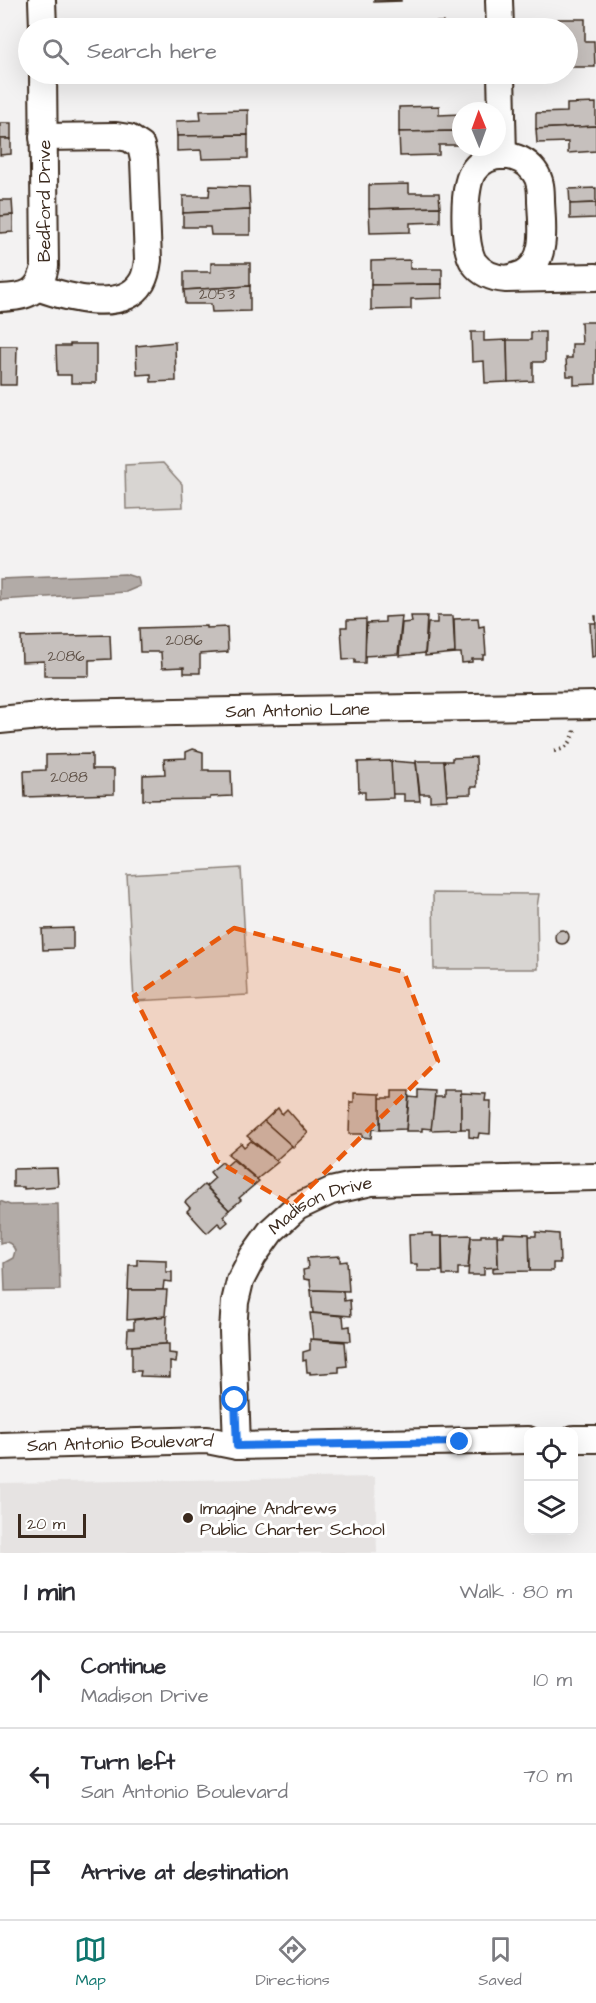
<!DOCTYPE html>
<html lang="en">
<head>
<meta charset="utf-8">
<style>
	body { margin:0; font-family:"Architects Daughter",sans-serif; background:#f7f7f7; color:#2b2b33 }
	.controls { position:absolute; right:18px; bottom:18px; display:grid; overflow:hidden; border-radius:12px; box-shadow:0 6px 24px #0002 }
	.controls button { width:54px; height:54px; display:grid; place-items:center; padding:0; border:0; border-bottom:2px solid #e1e1e2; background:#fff; color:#2b2b33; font:30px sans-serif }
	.compass { position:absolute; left:452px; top:102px; width:54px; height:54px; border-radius:50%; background:#fff; box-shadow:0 6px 24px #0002; rotate:359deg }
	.scale { position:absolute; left:18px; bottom:15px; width:68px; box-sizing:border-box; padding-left:6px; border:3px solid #3b2a1e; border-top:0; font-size:16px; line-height:21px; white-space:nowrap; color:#3b2a1e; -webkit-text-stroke:4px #fff; paint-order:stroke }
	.stop { position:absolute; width:18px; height:18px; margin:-14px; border:4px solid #1a73e8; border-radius:50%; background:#fff }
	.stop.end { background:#1a73e8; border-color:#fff; box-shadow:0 2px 6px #0008 }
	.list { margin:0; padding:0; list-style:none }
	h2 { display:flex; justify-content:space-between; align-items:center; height:78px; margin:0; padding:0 24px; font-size:26px }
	h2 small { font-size:20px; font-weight:400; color:#7c7c81 }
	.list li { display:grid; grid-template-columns:39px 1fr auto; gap:18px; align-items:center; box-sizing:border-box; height:96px; padding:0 24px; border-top:2px solid #e1e1e2 }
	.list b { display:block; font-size:22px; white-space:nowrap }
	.list p { margin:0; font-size:20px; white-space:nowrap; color:#7c7c81 }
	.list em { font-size:20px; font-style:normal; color:#7c7c81 }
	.icon { flex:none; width:33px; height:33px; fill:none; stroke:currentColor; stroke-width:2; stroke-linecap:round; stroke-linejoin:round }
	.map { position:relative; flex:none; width:596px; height:1553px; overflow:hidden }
	.search { position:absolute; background:#fff; box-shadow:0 6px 24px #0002; left:18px; right:18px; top:18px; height:66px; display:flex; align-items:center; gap:15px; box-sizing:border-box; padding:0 21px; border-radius:33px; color:#7c7c81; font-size:22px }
	.sheet { height:366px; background:#fff }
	nav { display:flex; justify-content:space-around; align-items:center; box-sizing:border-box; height:84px; border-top:2px solid #e1e1e2; background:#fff; font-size:16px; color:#7c7c81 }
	nav a { display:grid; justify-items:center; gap:3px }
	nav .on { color:#0f766e }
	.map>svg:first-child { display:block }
</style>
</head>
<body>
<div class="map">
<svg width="596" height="1553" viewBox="0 0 596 1553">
	<rect width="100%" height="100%" fill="#f3f2f2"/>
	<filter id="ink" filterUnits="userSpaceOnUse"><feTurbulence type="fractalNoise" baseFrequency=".0167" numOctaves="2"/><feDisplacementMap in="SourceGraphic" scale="12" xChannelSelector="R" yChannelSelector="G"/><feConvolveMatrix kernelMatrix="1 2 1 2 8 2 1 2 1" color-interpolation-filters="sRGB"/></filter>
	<g filter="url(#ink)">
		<path fill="#e6e3e2" d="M375,1477L377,1553H0V1483Z"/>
		<g fill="#d8d5d2" stroke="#8a8078" stroke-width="1.5">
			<path d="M163,463L182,484L183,507L126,509L125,465Z"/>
			<path d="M241,868L248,995L134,1001L127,875Z"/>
			<path d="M433,893L539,894L537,907L538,969H434Z"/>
		</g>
		<g fill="#b2aba7" stroke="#827770" stroke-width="1.5">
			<path d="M125,574L138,578L140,586L126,592L0,600V579Z"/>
			<path d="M0,1201L10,1205L58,1204L60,1290L5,1291L4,1263L13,1258L15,1251C13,1244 7,1240 0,1243Z"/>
		</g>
		<g fill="#c6c0bd" stroke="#3b2a1e" stroke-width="1.5">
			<path d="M374,0H401V1L374,2Z"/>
			<path d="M558,19H585V41H594L595,67H568V28H558Z"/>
			<path d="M443,22L444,28H415V23Z"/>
			<path d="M101,74H140V76L101,77Z"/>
			<path d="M596,103V126L536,129V113L567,112V104Z"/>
			<path d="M439,106V115L461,114V131L399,132V107Z"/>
			<path d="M248,110V135L177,136L176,121L201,120L200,111Z"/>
			<rect x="0" y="123" width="11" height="16"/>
			<path d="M596,126V151L568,153V142L537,143L536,129Z"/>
			<path d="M461,131V145H439V155L400,156L399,132Z"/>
			<path d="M248,135V158L202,159L201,150L177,151V136Z"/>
			<path d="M0,139H11V154L0,155Z"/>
			<path d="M409,184V193H439L440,207L369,209V185Z"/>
			<path d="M210,186L249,187L250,210L183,213V196H209Z"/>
			<path d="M596,188V203L570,204L569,189Z"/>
			<path d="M0,200H12L13,215L0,216Z"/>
			<path d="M596,203V218L570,219V204Z"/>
			<path d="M440,207V222L410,223V232L370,233L369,209Z"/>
			<path d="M250,210V235H211L210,227H183V213Z"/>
			<path d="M13,215V232L0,233V216Z"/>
			<path d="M410,260V269H442V284L371,285V261Z"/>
			<path d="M211,263H250V286L184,290V272H211Z"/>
			<path d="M442,284V298L411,299V309L371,310V285Z"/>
			<path d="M250,286V311L212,312L211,304H185L184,290Z"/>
			<path d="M581,322H596V384L574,385V376H567L566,358H572V344H582Z"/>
			<path d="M471,332H484V341L507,340L508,382L485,383L484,361L472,362Z"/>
			<path d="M531,332H545V362H533V381L508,382L507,340H531Z"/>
			<path d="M175,342L176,381L151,382V374L137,375L136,346Z"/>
			<path d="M70,344H96V383H71V375H57L56,346H70Z"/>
			<path d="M0,346H17L16,385H0Z"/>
			<path d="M402,616L398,654L364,656L367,623L385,622V617Z"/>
			<path d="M411,616H427L425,653L399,656L402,623L412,622Z"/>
			<path d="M437,616H453L455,653L425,656L428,623H437Z"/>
			<path d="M595,616H596V656L592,657L590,623H596Z"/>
			<path d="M478,618L479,627L484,626L486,655H483V659H472V662L462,663L461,653H455L454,619Z"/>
			<path d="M366,619L365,663H355V659L343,660L341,627H347V620Z"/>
			<path d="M206,626V628L227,627L228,652L200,654V673H184V667L162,668L161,652H140L139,628Z"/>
			<path d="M110,635L111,659L89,660V676H44V661L22,662L21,637Z"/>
			<path d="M193,749L203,752V770H209V771H231L232,796L210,797V799L143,800V775L165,774L164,759L186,758V752Z"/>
			<path d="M92,754V769H114V794L25,797L24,771L46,770V755Z"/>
			<path d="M476,757L477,787H471V794L447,795L444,761H452V758Z"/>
			<path d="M391,761L416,763L420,801H404V794H392Z"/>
			<path d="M391,761L393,798L365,799V792H359L358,762Z"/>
			<path d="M416,761H444L447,800L430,801V794H420Z"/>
			<path d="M73,928V949L43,950L42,929Z"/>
			<circle cx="562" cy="937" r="7"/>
			<path d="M418,1090L435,1091L432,1129L422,1128V1131H406L409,1097L418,1098Z"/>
			<path d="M444,1090H461V1129L431,1130L435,1097H444Z"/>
			<path d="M392,1091H409L406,1129L380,1130V1098H392Z"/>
			<path d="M354,1093L380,1094V1130L372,1129L371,1138L362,1137V1134H349L350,1102H354Z"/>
			<path d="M461,1093L486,1094L485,1101H491L490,1134L479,1133L478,1138L469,1137V1129H461Z"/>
			<path d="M278,1108L282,1114L287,1109L308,1133L293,1147L264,1121Z"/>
			<path d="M264,1121L292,1146L276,1160L247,1136Z"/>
			<path d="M251,1141L278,1162L257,1179L228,1154L241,1143L244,1147Z"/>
			<path d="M233,1160L259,1181L239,1198L241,1200L229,1210L206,1186L215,1178L210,1172L222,1162L226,1166Z"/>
			<path d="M57,1168L58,1186L24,1189V1187H13V1169Z"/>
			<path d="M204,1185L229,1210L223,1216L228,1222L222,1227L218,1223L207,1233L187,1211L190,1208L185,1202Z"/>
			<path d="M536,1232L559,1234L560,1263H553V1271H530L529,1236H536Z"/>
			<path d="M433,1233V1236H442V1271H417V1264H410L409,1234Z"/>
			<path d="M504,1233L529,1234L530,1271L493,1272V1268L498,1267L497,1236H504Z"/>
			<path d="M471,1235L468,1268H458V1275H443L442,1236Z"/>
			<path d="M481,1235H497L498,1267L484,1268V1275H468L471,1237H481Z"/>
			<path d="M340,1256V1262L347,1261L349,1291L311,1290L310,1280L304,1279L303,1270L308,1269L307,1258Z"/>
			<path d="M137,1259L166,1260V1272H172V1282L164,1281L163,1290H128L129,1265H137Z"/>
			<path d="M128,1290H167L165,1316L127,1320Z"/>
			<path d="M311,1290L343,1291L344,1301L350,1300L351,1316L313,1313Z"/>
			<path d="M310,1313L343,1316L344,1327L350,1326L351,1341L313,1339Z"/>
			<path d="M167,1316L166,1344L127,1346L128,1329H134V1320Z"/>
			<path d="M310,1339L345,1342L347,1366L339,1367V1372L310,1374V1372H307L306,1360L303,1361V1352L310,1350Z"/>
			<path d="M166,1344H169V1353L177,1354L176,1363L170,1362V1377L140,1376L141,1371H132V1346Z"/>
		</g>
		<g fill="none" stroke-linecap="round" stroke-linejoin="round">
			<defs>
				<g id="minor">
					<path d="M42,0L43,28"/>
					<path d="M499,0L500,28"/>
					<path d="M501,74L503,156"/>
					<path d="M506,279C511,278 518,276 523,274C548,261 542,225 541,202C541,191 541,180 534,171C520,152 489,150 474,170C462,185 463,247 474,263C482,274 493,278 506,279L596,277"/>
					<path d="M37,287C65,297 123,314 142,282C146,275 147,268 148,260L144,160L141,146L129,138L116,136L43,137"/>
					<path d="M0,298C26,297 40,294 45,266L43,74"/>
					<path id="s1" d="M0,720L60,714L596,705"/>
					<path d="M574,1439H596"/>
					<path id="s2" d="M0,1446L207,1440L237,1446L528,1440"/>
					<path id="s3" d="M237,1446L233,1331L235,1302L240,1281L253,1256L271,1231L297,1207L331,1191L371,1182L596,1177"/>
				</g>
			</defs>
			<use href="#minor" stroke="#3b2a1e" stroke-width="30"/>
			<path stroke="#3b2a1e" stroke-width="4" stroke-dasharray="1.5 4.5" stroke-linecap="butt" d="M554,751C567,749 573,742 575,728"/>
			<use href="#minor" stroke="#fff" stroke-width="26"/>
		</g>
	</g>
	<g fill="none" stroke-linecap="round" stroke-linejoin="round" filter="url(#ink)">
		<path stroke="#1a73e8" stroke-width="8" d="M235,1400L237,1446L460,1442"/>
	</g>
	<path fill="#e8590c" fill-opacity="0.2" stroke="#e8590c" stroke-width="4.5" stroke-dasharray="12 8" stroke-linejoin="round" d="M234,928L404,972L438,1061L292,1205L217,1161L134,996Z"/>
	<circle fill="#3b2a1e" stroke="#fff" stroke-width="2" cx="188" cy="1518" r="6"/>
	<g text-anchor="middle" stroke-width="6" stroke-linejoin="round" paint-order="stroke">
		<g font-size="15" fill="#5e5046">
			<text x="217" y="299">2053</text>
			<text x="184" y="645">2086</text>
			<text x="66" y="661">2086</text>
			<text x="69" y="782">2088</text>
		</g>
		<g font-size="18" fill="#3b2a1e" stroke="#fff">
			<text transform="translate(44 201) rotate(-90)" y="6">Bedford Drive</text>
			<text dy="6" stroke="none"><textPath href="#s1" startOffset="298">San Antonio Lane</textPath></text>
			<text dy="6" stroke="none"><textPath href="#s3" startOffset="282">Madison Drive</textPath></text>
			<text dy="6" stroke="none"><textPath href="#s2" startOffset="120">San Antonio Boulevard</textPath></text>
		</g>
		<g font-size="18" fill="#3b2a1e" stroke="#fff" text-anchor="start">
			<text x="200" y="1514">Imagine Andrews<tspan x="200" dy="21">Public Charter School</tspan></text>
		</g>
	</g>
</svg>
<div class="controls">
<button><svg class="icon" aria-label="locate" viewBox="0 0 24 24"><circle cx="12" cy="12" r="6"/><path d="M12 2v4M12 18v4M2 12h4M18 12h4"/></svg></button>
<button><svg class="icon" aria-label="layers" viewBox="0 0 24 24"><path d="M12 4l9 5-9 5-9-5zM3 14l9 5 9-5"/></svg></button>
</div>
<svg class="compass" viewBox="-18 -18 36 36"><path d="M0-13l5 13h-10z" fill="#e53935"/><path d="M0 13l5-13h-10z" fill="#7c7c81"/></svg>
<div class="scale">20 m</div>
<div class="stop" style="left:235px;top:1400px"></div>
<div class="stop end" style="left:460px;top:1442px"></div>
<div class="search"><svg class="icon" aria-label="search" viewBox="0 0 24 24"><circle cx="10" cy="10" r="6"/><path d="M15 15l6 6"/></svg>Search here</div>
</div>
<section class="sheet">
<h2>1 min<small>Walk · 80 m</small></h2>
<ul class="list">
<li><svg class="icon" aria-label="ahead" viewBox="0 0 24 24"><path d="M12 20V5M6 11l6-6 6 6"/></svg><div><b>Continue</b><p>Madison Drive</p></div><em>10 m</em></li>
<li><svg class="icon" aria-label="left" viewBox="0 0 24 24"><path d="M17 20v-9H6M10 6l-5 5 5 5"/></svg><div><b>Turn left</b><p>San Antonio Boulevard</p></div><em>70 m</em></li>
<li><svg class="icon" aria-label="arrive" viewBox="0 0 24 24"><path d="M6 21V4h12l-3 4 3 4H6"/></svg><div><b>Arrive at destination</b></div></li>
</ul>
</section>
<nav>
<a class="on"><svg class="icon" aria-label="map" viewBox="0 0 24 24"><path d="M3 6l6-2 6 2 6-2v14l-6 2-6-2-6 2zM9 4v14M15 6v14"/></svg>Map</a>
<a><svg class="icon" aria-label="directions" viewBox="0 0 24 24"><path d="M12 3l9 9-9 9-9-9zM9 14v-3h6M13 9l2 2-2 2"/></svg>Directions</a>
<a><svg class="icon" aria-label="saved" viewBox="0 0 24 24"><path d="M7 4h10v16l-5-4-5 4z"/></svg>Saved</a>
</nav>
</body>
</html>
